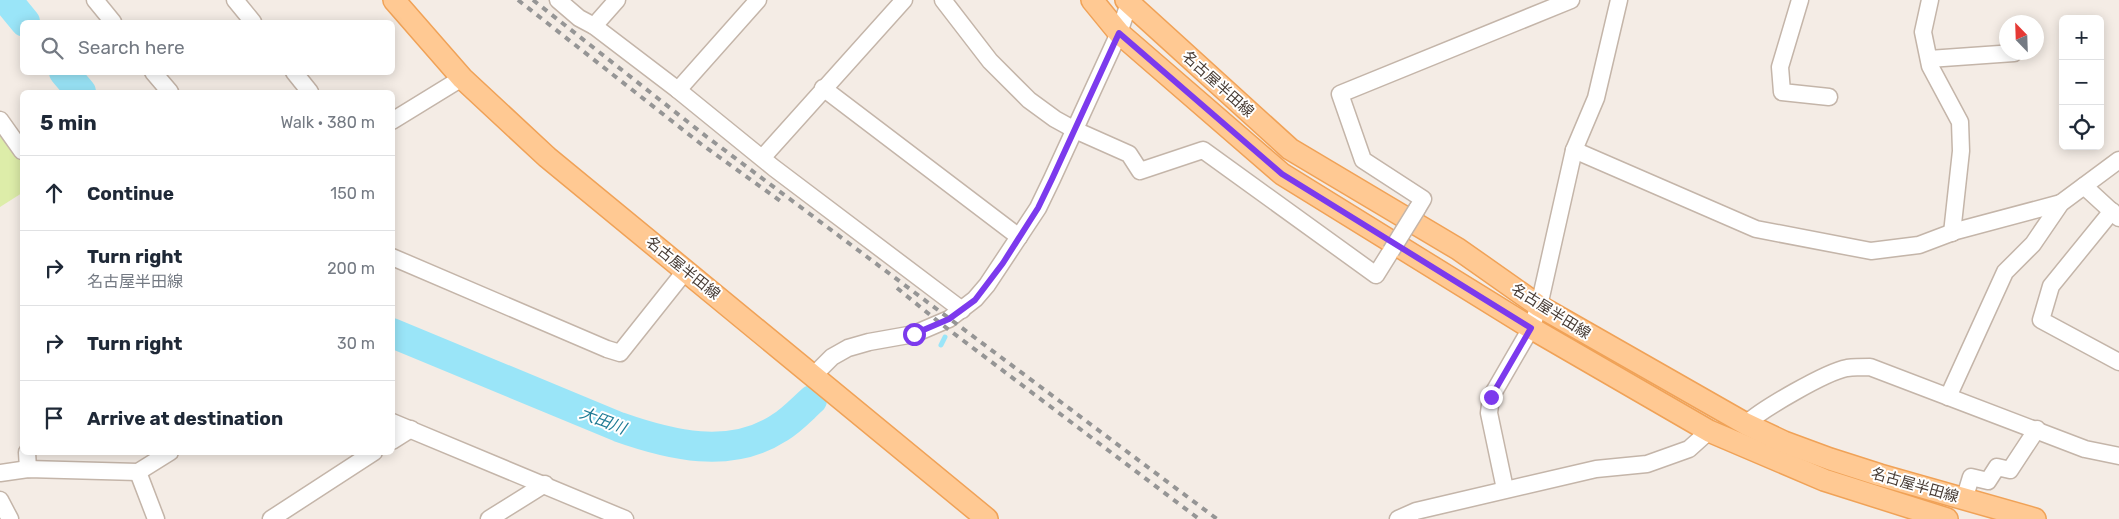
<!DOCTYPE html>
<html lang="en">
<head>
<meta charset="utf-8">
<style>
	body { margin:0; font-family:Rubik,"Noto Sans JP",sans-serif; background:#f6f6f7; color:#1f2937 }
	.controls { position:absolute; right:15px; top:15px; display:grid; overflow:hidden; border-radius:8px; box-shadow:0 2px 12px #0003 }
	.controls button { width:45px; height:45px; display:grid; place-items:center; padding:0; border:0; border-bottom:1px solid #e0e1e3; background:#fff; color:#1f2937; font:25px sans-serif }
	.compass { position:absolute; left:1999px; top:15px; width:45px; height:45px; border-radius:50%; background:#fff; box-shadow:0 2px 12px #0003; rotate:337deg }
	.stop { position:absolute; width:15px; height:15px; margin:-11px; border:4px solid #7c3aed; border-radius:50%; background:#fff }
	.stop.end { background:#7c3aed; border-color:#fff; box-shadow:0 1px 5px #0008 }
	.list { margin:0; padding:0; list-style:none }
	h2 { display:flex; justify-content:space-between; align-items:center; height:65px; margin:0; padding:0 20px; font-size:21px }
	h2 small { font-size:16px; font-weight:400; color:#747a83 }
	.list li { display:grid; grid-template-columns:32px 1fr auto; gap:15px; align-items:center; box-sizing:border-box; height:75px; padding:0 20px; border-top:1px solid #e0e1e3 }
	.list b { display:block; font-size:19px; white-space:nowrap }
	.list p { margin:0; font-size:16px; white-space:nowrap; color:#747a83 }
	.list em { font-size:16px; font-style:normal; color:#747a83 }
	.icon { flex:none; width:28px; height:28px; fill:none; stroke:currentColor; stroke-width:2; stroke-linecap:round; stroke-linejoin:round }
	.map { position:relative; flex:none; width:2119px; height:519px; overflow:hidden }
	.search { position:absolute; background:#fff; box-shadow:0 2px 12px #0003; left:20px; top:20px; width:375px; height:55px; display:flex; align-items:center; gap:12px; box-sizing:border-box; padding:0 18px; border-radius:8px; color:#747a83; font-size:19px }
	.panel { position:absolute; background:#fff; box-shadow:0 2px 12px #0003; left:20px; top:90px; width:375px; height:365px; border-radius:8px }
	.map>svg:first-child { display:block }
</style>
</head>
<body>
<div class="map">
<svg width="2119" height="519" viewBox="0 0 2119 519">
	<rect width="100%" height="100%" fill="#f4ece5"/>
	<path fill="#ddeda9" d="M0,120L22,151V193L0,207Z"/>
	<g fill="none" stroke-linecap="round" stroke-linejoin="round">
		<g stroke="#9ae5f8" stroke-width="5">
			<path d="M941,345L945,337"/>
			<path d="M812,400L817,396"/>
		</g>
		<g stroke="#9ae5f8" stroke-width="30">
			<path d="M7,0L25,22"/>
			<path d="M64,72L81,92"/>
			<path d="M392,333L619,427C670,445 730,460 779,428C791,421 801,410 812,400"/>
		</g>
		<defs>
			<g id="minor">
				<path d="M95,0L113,22"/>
				<path d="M235,0L253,22"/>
				<path d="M558,0L579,18L594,26L678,90L774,168L962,310"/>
				<path d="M943,0L990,61L1029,100L1055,119L1075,130L1129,154L1140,171L1203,150L1376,275L1391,251"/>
				<path d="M1800,0L1780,67L1782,92L1829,97"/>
				<path d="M1930,0L1923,32L1930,66L1960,122L1961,151L1952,233"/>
				<path d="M594,26L617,0"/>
				<path d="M1929,59L2014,53"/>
				<path d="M153,72L170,92"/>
				<path d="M294,72L310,92"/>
				<path d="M823,88L1019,237"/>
				<path d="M678,90L758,0"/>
				<path d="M0,120L22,151"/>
				<path d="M392,121L462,78"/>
				<path d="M1574,150L1756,229L1871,251L1919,245L1956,231L2061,203"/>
				<path d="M763,157L904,0"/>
				<path d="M2084,186L2119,218"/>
				<path d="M1417,209L1423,199L1363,160L1340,94L1571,0"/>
				<path d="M2112,211L2051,286L2041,320L2119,362"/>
				<path d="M392,257L607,349L620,353L686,270"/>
				<path d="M814,375L832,357L848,348L869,342L914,334L949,319L975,299L987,285L1038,208L1052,179L1119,33L1130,0"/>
				<path d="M1948,397L2005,272L2033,244L2061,203L2119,160"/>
				<path d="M392,422L625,519"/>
				<path d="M1746,424C1762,409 1826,372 1847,368C1855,367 1863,367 1870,367L2085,449L2119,456"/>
				<path d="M392,441L411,429"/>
				<path d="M27,452L28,469"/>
				<path d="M138,472L156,519"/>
				<path d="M0,473L28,469L138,472L170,452"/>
				<path d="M1505,489L1489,413L1491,397L1531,328L1539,306L1574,150L1596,98L1619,0"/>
				<path d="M0,500L10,519"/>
				<path d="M1964,500L1971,477L1988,481L1997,467L2010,470L2037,429"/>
				<path d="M271,519L374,452"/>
				<path d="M489,519L545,484"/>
				<path d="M1398,519L1416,511L1596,469L1647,464L1689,449L1709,431"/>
			</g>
			<g id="major">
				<path d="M394,0L462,78L547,157L987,519"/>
				<path d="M1092,0L1119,33L1282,174L1531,328L1709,431L1824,480L1947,519"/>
				<path d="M1126,0L1290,149L1458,249L1539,306L1746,424L1784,442L1830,459L1880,475L2035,519"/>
			</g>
		</defs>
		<use href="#minor" stroke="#c4b5a9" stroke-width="19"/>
		<use href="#major" stroke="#f0a257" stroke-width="24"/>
		<use href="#minor" stroke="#fff" stroke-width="16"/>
		<use href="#major" stroke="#ffc993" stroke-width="21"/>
		<g stroke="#959595" stroke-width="4" stroke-dasharray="6 6" stroke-linecap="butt">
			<path d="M518,0L701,144L783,203"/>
			<path d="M533,0L707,137L1217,519"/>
			<path d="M897,288L940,323L1199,519"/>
		</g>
		<defs>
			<path id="minor-bridge" d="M1391,251L1417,209"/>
		</defs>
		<use href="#minor-bridge" stroke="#c4b5a9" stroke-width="19" stroke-linecap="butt"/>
		<use href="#minor-bridge" stroke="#fff" stroke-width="16"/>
	</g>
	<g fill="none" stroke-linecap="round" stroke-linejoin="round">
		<path stroke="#7c3aed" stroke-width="6" d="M914,334L949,319L975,300L1003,263L1038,208L1052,179L1119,33L1282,174L1531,328L1491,397"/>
	</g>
	<g text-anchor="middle" stroke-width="4" stroke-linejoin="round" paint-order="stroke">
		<g font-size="15" fill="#473b34" stroke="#fff">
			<text transform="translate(1218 84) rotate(42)" y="5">名古屋半田線</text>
			<text transform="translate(683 268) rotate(39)" y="5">名古屋半田線</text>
			<text transform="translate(1551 311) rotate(32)" y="5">名古屋半田線</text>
			<text transform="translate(1915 485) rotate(16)" y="5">名古屋半田線</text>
		</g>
		<g font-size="16" font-style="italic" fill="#1d7a94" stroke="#fff">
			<text transform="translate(603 420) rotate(21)" y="6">大田川</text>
		</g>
	</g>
</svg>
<div class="controls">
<button>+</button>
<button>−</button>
<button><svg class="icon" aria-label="locate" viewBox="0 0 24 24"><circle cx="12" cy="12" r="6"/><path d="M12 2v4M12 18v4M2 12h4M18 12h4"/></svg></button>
</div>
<svg class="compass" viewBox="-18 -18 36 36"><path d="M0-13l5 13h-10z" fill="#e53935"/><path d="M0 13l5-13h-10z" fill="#747a83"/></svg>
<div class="stop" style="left:914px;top:334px"></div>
<div class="stop end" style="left:1491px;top:397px"></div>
<div class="search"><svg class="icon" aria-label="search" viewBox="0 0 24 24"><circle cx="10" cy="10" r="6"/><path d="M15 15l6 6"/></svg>Search here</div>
<section class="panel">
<h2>5 min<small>Walk · 380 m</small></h2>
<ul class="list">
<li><svg class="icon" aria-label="ahead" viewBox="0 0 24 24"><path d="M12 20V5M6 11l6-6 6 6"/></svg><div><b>Continue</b></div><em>150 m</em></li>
<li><svg class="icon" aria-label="right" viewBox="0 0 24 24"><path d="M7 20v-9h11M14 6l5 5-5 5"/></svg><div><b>Turn right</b><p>名古屋半田線</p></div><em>200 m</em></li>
<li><svg class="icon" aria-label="right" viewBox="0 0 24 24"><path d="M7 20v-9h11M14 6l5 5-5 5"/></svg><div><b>Turn right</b></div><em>30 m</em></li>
<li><svg class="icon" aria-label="arrive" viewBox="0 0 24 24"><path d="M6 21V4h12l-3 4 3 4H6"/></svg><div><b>Arrive at destination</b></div></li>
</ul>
</section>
</div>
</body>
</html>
